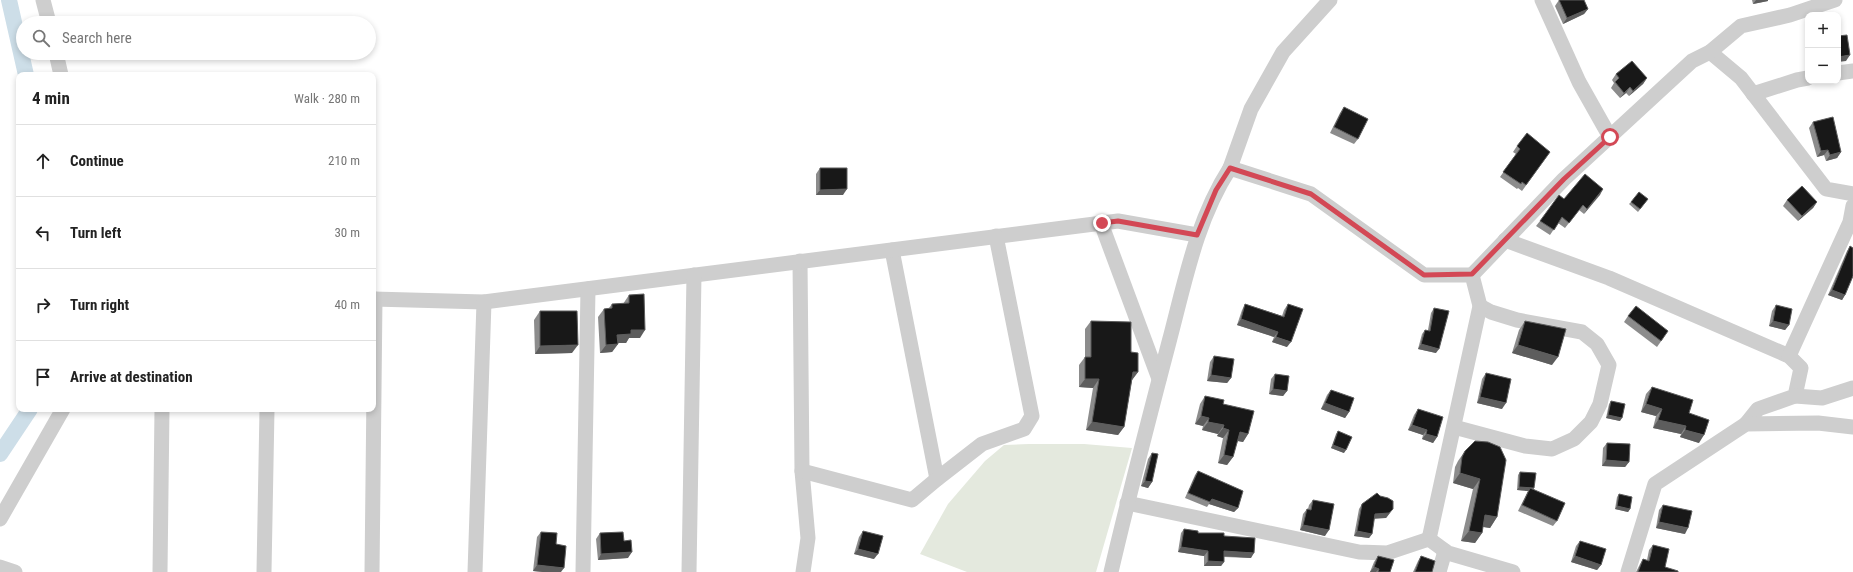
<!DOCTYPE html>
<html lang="en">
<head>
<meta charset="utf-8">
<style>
	body { margin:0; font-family:"Roboto Condensed",sans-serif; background:#f2f2f2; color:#222 }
	.controls { position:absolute; right:12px; top:12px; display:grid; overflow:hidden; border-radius:8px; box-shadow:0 2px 6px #0003 }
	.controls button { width:36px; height:36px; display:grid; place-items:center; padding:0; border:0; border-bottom:1px solid #e0e0e0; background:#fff; color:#222; font:20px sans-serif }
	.stop { position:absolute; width:12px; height:12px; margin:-9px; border:3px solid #d34855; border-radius:50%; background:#fff }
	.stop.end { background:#d34855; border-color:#fff; box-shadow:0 1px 4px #0008 }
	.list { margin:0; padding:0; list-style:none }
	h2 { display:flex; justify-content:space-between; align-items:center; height:52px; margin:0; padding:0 16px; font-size:17px }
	h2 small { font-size:13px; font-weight:400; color:#767676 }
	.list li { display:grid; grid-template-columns:26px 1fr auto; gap:12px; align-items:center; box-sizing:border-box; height:72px; padding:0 16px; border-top:1px solid #e0e0e0 }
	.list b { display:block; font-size:15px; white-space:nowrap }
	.list em { font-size:13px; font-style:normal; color:#767676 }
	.icon { flex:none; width:22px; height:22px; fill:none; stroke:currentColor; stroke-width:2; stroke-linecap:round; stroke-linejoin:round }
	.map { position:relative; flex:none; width:1853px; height:572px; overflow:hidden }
	.search { position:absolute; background:#fff; box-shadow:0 2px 6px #0003; left:16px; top:16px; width:360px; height:44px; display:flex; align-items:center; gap:10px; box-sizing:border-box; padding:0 14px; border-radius:22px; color:#767676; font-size:15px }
	.panel { position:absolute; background:#fff; box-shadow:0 2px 6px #0003; left:16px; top:72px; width:360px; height:340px; border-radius:8px }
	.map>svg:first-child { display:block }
</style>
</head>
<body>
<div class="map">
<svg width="1853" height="572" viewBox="0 0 1853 572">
	<rect width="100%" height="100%" fill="#fff"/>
	<path fill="#e4e9de" d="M1029,444H1084L1132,448L1096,572H967L920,554L948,504L985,461L1004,445Z"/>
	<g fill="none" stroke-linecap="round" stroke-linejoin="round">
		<g stroke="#cddee8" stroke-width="16">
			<path d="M9,0L26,75"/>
			<path d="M0,454L30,409"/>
		</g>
		<g stroke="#cecece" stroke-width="15">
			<path d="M43,0L49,23"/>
			<path d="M1542,0L1579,82L1610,137"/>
			<path d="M1710,52L1741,78L1826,189L1853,194"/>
			<path d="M56,53L61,75"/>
			<path d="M1838,73L1853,71"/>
			<path d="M1753,94L1797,80L1808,78"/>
			<path d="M1230,168L1251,109L1283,52L1330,0"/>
			<path d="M1101,223L1159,379"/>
			<path d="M1505,240L1609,278L1789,356L1801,368L1795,396L1758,409L1746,424"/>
			<path d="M892,250L937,479"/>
			<path d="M800,261L802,471L808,538L803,572"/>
			<path d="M1472,275L1564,179L1692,61L1710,52L1741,26L1790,15L1835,0"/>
			<path d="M373,299L484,302L1118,221L1197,235"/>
			<path d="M1789,356L1850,222L1853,206"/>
			<path d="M1795,396L1822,398L1853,388"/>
			<path d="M1454,427L1525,446L1552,449L1574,439L1591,422L1600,404L1609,365L1597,344L1582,332L1517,320L1491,312L1480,306"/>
			<path d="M802,471L912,500L937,479L982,444L1024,429L1032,416L996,236"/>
			<path d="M1127,503L1359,552L1387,553L1429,539"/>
			<path d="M0,519L63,409"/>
			<path d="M0,567L15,572"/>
			<path d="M160,572L162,409"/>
			<path d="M264,572L267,409"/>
			<path d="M372,572L375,299"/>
			<path d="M475,572L484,302"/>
			<path d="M583,572L588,289"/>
			<path d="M689,572L694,275"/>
			<path d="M1111,572C1129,495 1149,418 1169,342C1185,282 1196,221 1230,168L1311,194L1424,275H1472L1480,306L1429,539L1448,553L1513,572"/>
			<path d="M1439,572L1445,551"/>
			<path d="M1628,572L1655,484L1746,424L1818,423L1853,427"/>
		</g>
	</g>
	<g fill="#8c8c8c">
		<path d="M1559,0L1588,9L1584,14L1563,24L1555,6Z"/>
		<path d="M1752,0H1768V1L1753,4Z"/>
		<path d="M1616,74L1647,78L1643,84L1629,96L1626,93L1620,98L1611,88L1614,83L1612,80Z"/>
		<path d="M1344,107L1358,139L1354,144L1330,133L1340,113Z"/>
		<path d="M1813,122L1841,152L1837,158L1826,161L1824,155L1817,157L1809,128Z"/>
		<path d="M1517,146L1550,152L1522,191L1518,188L1517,189L1500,177L1516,154L1513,152Z"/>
		<path d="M820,168L843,195H816V174Z"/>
		<path d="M1603,189L1584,214L1579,210L1565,228L1558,223L1550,235L1536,226L1540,221L1564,199Z"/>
		<path d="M1648,199L1638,212L1629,204L1631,202Z"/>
		<path d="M1787,200L1817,202L1813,208L1798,221L1783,206Z"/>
		<path d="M1850,246L1845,295L1842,300L1828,295L1847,251Z"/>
		<path d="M629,295L640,338H629L626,343H618V344L612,352L600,353L598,317L604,309L609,308L612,304H623Z"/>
		<path d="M1245,304L1282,316L1284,310L1288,304L1287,347L1272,342L1274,337L1237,325L1242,310Z"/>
		<path d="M1776,305L1789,325L1785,330L1769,326L1772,311Z"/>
		<path d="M1434,308L1436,353L1418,349L1422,334L1425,330H1428L1431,313Z"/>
		<path d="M540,311L572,353L535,354L534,320Z"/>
		<path d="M1628,316L1664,337L1657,347L1624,322Z"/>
		<path d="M1091,321L1131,352L1138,372L1132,380L1124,427L1118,435L1086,430L1093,388L1079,387V365L1085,357V329Z"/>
		<path d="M1525,321L1552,365L1512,353L1519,330Z"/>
		<path d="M1214,356L1231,378L1227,383L1207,381L1210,362Z"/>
		<path d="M1486,373L1502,409L1477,403L1482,379Z"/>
		<path d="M1275,374L1287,391L1283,396L1269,394L1271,379Z"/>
		<path d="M1652,387L1689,413L1699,443L1680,437L1681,434L1653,428L1656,416L1641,412L1646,394Z"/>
		<path d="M1331,390L1349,412L1345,418L1321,409L1327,395Z"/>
		<path d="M1205,396L1223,404L1248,434L1243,442L1237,441L1233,457L1227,465L1218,463L1223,438L1217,436L1218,434L1202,430L1203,426L1195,424L1200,404Z"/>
		<path d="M1611,401L1620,421L1606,418L1609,404Z"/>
		<path d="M1418,409L1437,437L1433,443L1422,439L1423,435L1408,430L1414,415Z"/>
		<path d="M1338,431L1344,453L1331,448L1336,434Z"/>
		<path d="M1475,441L1497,517L1490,528L1483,527L1482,533L1475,543L1461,541L1473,489L1453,483L1455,467L1458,461L1465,451Z"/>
		<path d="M1607,443L1629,462L1625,467L1602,466L1603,448Z"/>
		<path d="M1152,453V482L1148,488L1141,486L1148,459Z"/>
		<path d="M1198,471L1238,508L1234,512L1209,504L1207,507L1185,498L1195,475Z"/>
		<path d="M1520,472L1534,488V489L1557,521L1553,526L1518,511L1528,491L1517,490L1518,475Z"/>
		<path d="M1619,494L1630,509L1628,512L1615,509L1617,497Z"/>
		<path d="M1380,496L1393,509L1386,518H1374L1372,534L1369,538L1354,536L1359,509L1362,504Z"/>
		<path d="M1313,500L1325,536L1300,530L1303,514L1307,509H1308L1309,505Z"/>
		<path d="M1663,505L1685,534L1656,528L1659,510Z"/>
		<path d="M1184,529L1198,533L1224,536L1251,558L1224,557V562L1221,566H1204V556L1178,552L1181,533Z"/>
		<path d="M863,531L874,559L854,554L859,537Z"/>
		<path d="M541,532L556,544L561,572H543L533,571L537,537Z"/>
		<path d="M600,533L624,541L628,558L598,560L596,539Z"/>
		<path d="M1580,541L1601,565L1597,570L1571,562L1576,546Z"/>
		<path d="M1653,545L1665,567L1678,572H1636L1640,564L1643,559L1647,560L1649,550Z"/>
		<path d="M1378,556L1390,572H1370L1374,562Z"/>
		<path d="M1421,556L1432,572H1413L1418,561Z"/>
	</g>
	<g fill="#5d5d5d">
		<path d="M1756,0H1768V1L1753,4Z"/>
		<path d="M1588,9L1584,14L1563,24L1567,18Z"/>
		<path d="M1850,55L1846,61L1838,62V57Z"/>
		<path d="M1647,78L1643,84L1629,96L1633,91Z"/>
		<path d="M1630,87L1626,93L1620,98L1624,93Z"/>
		<path d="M1828,150L1824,155L1817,157L1821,151Z"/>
		<path d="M1841,152L1837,158L1826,161L1830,155Z"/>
		<path d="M847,189L843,195H816L820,190Z"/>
		<path d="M1603,189L1600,195L1584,214L1587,209Z"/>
		<path d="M1817,202L1813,208L1798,221L1802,216Z"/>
		<path d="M1832,290L1845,295L1842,300L1828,295Z"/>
		<path d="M1241,319L1278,332L1274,337L1237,325Z"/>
		<path d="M1773,321L1789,325L1785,330L1769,326Z"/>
		<path d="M631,330H645L640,338H629L626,343H612L617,335Z"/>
		<path d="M1276,337L1291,342L1287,347L1272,342Z"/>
		<path d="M618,344L612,352L600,353L606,345Z"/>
		<path d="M1421,344L1439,349L1436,353L1418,349Z"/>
		<path d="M578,345L572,353L535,354L540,346Z"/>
		<path d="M1518,345L1558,357L1552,365L1512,353Z"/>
		<path d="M1133,372H1138L1132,380H1127Z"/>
		<path d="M1211,375L1231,378L1227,383L1207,381Z"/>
		<path d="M1085,379H1099L1093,388L1079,387Z"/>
		<path d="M1273,389L1287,391L1283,396L1269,394Z"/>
		<path d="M1480,397L1506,403L1502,409L1477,403Z"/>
		<path d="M1325,403L1349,412L1345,418L1321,409Z"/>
		<path d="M1646,404L1662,409L1656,416L1641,412Z"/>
		<path d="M1608,415L1622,418L1620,421L1606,418Z"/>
		<path d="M1201,416L1209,418L1203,426L1195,424Z"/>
		<path d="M1658,420L1686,426L1681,434L1653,428Z"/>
		<path d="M1092,422L1124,427L1118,435L1086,430Z"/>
		<path d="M1208,422L1224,425L1218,434L1202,430Z"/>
		<path d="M1412,425L1427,430L1423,435L1408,430Z"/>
		<path d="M1223,428L1229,430L1223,438L1217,436Z"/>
		<path d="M1685,430L1704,435L1699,443L1680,437Z"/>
		<path d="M1240,432L1248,434L1243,442L1234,440Z"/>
		<path d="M1426,434L1437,437L1433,443L1422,439Z"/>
		<path d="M1333,445L1346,450L1344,453L1331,448Z"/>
		<path d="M1224,455L1233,457L1227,465L1218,463Z"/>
		<path d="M1606,460L1629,462L1625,467L1602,466Z"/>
		<path d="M1460,473L1480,479L1473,489L1453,483Z"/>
		<path d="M1145,481L1152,482L1148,488L1141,486Z"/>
		<path d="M1519,487L1530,488L1528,491L1517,490Z"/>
		<path d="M1212,499L1238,508L1234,512L1209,504Z"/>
		<path d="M1617,506L1630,509L1628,512L1615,509Z"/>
		<path d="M1393,509L1386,518L1372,519L1375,514Z"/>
		<path d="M1485,515L1497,517L1490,528L1478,526Z"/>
		<path d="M1659,522L1688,528L1685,534L1656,528Z"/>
		<path d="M1303,525L1329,530L1325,536L1300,530Z"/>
		<path d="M1357,531L1372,534L1369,538L1354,536Z"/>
		<path d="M1469,531L1482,533L1475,543L1461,541Z"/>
		<path d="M1181,547L1208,551L1204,556L1178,552Z"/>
		<path d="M858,549L878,554L874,559L854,554Z"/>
		<path d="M1224,551L1254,553L1251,558L1221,556Z"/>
		<path d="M632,552L628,558L598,560L601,554Z"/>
		<path d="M1575,556L1601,565L1597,570L1571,562Z"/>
		<path d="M1208,561L1224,562L1221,566H1204Z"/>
		<path d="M537,565L564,568L561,572H543L533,571Z"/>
		<path d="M1374,567L1379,569L1376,572H1370Z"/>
	</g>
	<g fill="#181818" stroke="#5d5d5d">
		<path d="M1559,0H1584L1588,9L1567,18Z"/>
		<path d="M1847,35L1850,55L1838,57V36Z"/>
		<path d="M1632,61L1647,78L1633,91L1630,87L1624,93L1615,82L1619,78L1616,74Z"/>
		<path d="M1344,107L1368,119L1358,139L1334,127Z"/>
		<path d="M1833,117L1841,152L1830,155L1828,150L1821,151L1813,122Z"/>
		<path d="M1527,133L1550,152L1526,185L1522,182L1521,184L1503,172L1520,149L1517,146Z"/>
		<path d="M820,168H847V189L820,190Z"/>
		<path d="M1585,174L1603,189L1587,209L1583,205L1569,223L1562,217L1554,230L1540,221L1559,195L1564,199Z"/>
		<path d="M1802,186L1817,202L1802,216L1787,200Z"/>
		<path d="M1639,192L1648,199L1640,209L1631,202Z"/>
		<path d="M1850,246L1853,248V276L1845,295L1832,290Z"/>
		<path d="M644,294L645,330H631V334L617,335L618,344L606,345L604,309L612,308V304L629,303V295Z"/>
		<path d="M1245,304L1284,317L1288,304L1303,309L1291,342L1276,337L1278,332L1241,319Z"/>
		<path d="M1776,305L1792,309L1789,325L1773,321Z"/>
		<path d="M1636,306L1668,331L1661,341L1628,316Z"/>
		<path d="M1434,308L1449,311L1439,349L1421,344L1425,330L1430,331Z"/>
		<path d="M540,311H577L578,345L540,346Z"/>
		<path d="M1091,321L1131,322V352L1138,353V372H1133L1124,427L1092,422L1099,379H1085V357H1091Z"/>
		<path d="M1525,321L1566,329L1558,357L1518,345Z"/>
		<path d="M1214,356L1234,359L1231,378L1211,375Z"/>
		<path d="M1486,373L1511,379L1506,403L1480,397Z"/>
		<path d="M1275,374L1289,376L1287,391L1273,389Z"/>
		<path d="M1652,387L1693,400L1689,413L1709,420L1704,435L1685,430L1686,426L1658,420L1662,409L1646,404Z"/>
		<path d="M1331,390L1354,398L1349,412L1325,403Z"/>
		<path d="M1205,396L1224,400L1223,404L1254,411L1248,434L1240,432L1233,457L1224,455L1229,430L1223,428L1224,425L1208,422L1209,418L1201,416Z"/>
		<path d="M1611,401L1625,404L1622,418L1608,415Z"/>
		<path d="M1418,409L1443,417L1437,437L1426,434L1427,430L1412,425Z"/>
		<path d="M1338,431L1352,437L1346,450L1333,445Z"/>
		<path d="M1475,441L1488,442L1500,447L1506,460L1497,517L1485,515L1482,533L1469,531L1480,479L1460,473L1462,457L1465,451Z"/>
		<path d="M1607,443L1630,444L1629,462L1606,460Z"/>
		<path d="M1152,453L1158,454L1152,482L1145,481Z"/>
		<path d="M1198,471L1243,491L1238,508L1212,499L1210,502L1188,493Z"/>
		<path d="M1520,472L1536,473L1534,488L1519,487Z"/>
		<path d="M1530,488L1565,503L1557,521L1522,505Z"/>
		<path d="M1377,493L1380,496L1388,498L1393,501V509L1389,513L1375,514L1372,534L1357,531L1362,504Z"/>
		<path d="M1619,494L1632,497L1630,509L1617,506Z"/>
		<path d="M1313,500L1334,504L1329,530L1303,525L1307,509L1311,510Z"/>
		<path d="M1663,505L1692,511L1688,528L1659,522Z"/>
		<path d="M1184,529L1198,531V533H1224V536L1255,538L1254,553L1224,551V562L1208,561V551L1181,547Z"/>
		<path d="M863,531L883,536L878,554L858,549Z"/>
		<path d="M541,532L557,533L556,544L566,546L564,568L537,565Z"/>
		<path d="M623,532L624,541L631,540L632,552L601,554L600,533Z"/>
		<path d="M1580,541L1606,549L1601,565L1575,556Z"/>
		<path d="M1653,545L1669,549L1665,567L1678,571V572H1638L1643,559L1649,561Z"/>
		<path d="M1378,556L1394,560L1390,572H1378L1379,569L1374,567Z"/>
		<path d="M1421,556L1435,561L1432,572H1415Z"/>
	</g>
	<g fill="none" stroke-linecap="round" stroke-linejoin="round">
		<path stroke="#d34855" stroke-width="5" d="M1102,223L1118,221L1197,235L1216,190L1230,168L1311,194L1424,275L1472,274L1564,179L1610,137"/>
	</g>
</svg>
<div class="controls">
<button>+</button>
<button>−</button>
</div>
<div class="stop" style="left:1610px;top:137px"></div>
<div class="stop end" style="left:1102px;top:223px"></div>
<div class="search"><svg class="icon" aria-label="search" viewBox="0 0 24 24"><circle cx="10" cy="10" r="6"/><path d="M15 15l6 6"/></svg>Search here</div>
<section class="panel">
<h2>4 min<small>Walk · 280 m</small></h2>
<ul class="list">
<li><svg class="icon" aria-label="ahead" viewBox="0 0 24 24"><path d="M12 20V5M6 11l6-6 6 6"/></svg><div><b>Continue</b></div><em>210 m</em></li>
<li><svg class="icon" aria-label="left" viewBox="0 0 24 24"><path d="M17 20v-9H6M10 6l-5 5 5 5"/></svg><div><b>Turn left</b></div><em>30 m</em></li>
<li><svg class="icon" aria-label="right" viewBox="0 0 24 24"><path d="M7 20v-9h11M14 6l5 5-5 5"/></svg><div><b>Turn right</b></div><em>40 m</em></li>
<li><svg class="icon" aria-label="arrive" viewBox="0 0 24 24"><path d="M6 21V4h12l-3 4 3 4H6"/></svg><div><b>Arrive at destination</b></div></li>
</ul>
</section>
</div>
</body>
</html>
